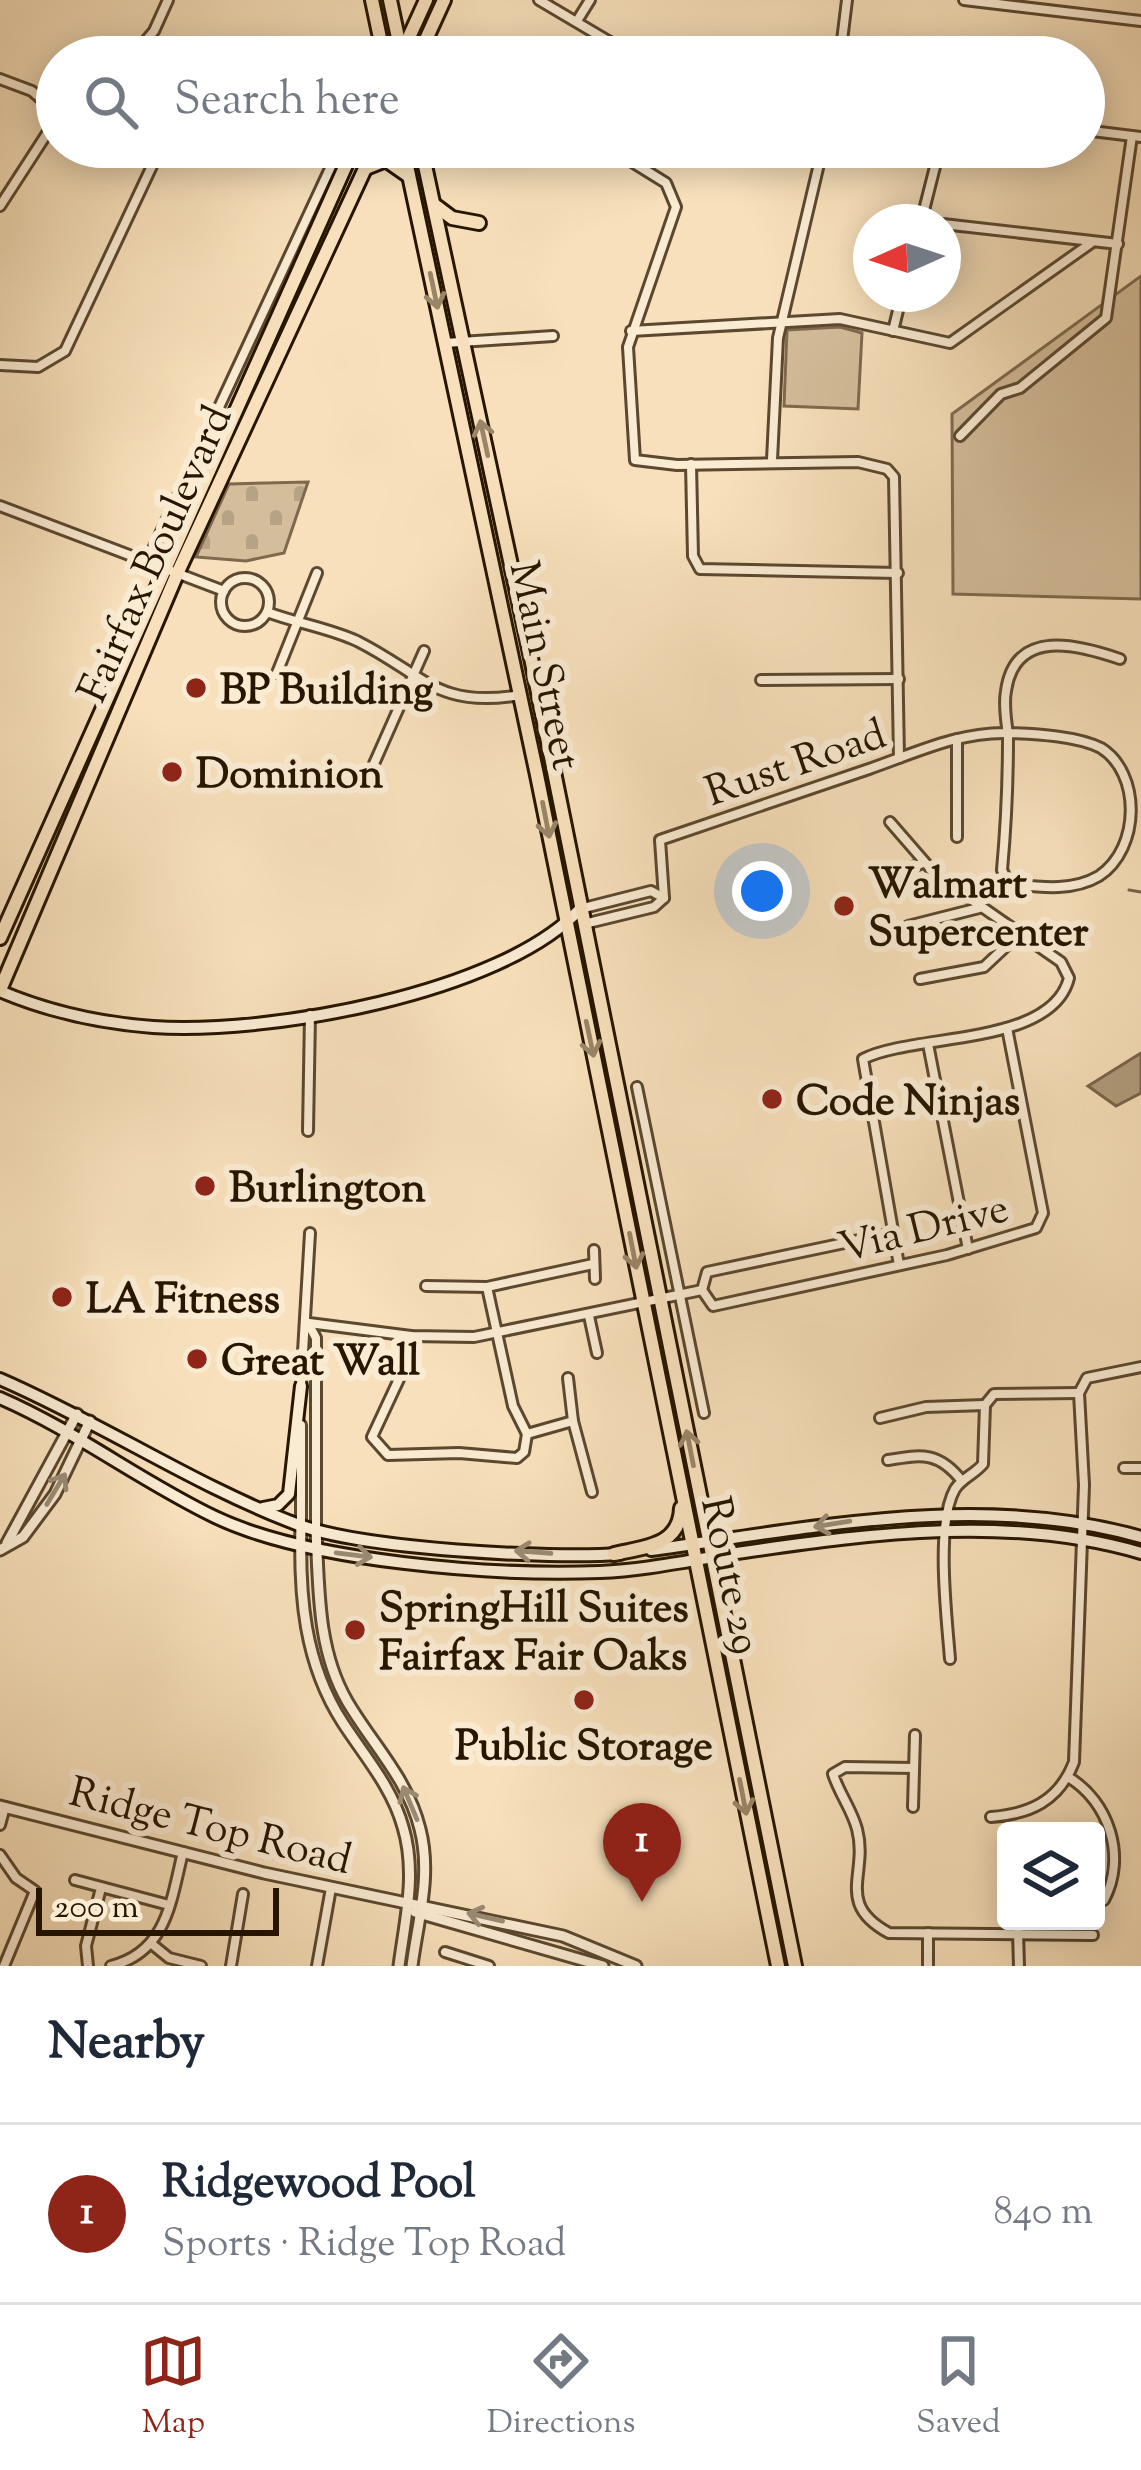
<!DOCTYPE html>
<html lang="en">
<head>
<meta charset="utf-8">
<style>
	body { margin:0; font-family:"Sorts Mill Goudy",serif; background:#f2f2f3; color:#1f2937 }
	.controls { position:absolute; right:36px; bottom:36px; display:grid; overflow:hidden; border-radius:12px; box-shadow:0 6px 30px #0003 }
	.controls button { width:108px; height:108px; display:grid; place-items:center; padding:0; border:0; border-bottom:3px solid #e0e1e3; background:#fff; color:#1f2937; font:60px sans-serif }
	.compass { position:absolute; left:853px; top:204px; width:108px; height:108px; border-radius:50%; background:#fff; box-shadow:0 6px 30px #0003; rotate:267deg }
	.scale { position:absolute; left:36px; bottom:30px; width:243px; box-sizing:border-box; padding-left:12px; border:6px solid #271500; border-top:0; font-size:33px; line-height:42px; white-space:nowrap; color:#271500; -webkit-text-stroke:9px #faebd3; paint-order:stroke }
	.you { position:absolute; left:762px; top:891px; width:42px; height:42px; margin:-30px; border:9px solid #fff; border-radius:50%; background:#1a73e8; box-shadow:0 0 0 18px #1a73e833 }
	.badge { display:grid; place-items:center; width:78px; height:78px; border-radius:50%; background:#8f2418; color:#fff; font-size:39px; font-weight:700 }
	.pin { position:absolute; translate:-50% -99px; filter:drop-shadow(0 3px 6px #0008) }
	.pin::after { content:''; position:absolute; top:63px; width:42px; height:36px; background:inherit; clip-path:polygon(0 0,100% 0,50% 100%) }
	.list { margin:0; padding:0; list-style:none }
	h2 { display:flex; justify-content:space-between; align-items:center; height:156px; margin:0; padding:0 48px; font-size:51px }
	h2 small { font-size:39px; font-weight:400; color:#747a83 }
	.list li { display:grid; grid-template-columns:78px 1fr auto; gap:36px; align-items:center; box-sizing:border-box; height:180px; padding:0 48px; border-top:3px solid #e0e1e3 }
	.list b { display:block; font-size:45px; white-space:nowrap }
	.list p { margin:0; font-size:39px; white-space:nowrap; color:#747a83 }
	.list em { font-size:39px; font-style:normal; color:#747a83 }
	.icon { flex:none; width:66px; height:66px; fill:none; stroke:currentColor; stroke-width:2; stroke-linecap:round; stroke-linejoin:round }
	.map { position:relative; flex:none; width:1141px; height:1966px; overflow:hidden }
	.search { position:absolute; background:#fff; box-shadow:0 6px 30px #0003; left:36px; right:36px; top:36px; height:132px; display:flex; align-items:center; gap:30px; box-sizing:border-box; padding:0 42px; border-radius:66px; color:#747a83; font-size:45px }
	.sheet { height:336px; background:#fff }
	nav { display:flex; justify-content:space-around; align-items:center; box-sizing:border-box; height:168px; border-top:3px solid #e0e1e3; background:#fff; font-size:33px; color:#747a83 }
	nav a { display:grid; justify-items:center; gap:6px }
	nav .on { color:#8f2418 }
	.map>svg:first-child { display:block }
</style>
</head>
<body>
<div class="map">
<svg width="1141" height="1966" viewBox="0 0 1141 1966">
	<defs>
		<pattern id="cemetery-stones" width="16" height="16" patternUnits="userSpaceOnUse" patternTransform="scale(3)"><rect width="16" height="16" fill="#d4bd9b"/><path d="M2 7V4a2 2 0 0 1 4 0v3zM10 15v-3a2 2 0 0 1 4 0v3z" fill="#b6a284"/></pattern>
	</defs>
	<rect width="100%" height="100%" fill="#f7e0bb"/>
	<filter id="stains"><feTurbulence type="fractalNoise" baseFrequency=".00167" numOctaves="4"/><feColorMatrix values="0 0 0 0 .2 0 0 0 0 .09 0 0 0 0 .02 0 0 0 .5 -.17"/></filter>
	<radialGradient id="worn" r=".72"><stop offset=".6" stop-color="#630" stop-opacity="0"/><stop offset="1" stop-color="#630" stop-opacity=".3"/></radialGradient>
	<g fill="#d4bd9b" stroke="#7e694e" stroke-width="3">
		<path d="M1141,276V599L953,594L952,414Z"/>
		<path d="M840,327L862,333L858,409L784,406L787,330Z"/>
	</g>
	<path fill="url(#cemetery-stones)" stroke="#7e694e" stroke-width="3" d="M308,482L284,553L246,561L196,557L229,484Z"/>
	<path fill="#b09b7b" stroke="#79654a" stroke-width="3" d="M1141,1053V1093L1116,1106L1088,1086Z"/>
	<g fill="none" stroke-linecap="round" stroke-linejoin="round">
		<path stroke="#79654a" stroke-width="3" d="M1129,890L1141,892"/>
		<defs>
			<g id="minor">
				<path d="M539,0L610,42L649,57"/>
				<path d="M964,0L1141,21"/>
				<path d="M577,21L590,0"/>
				<path d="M132,57L154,31L168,0"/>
				<path d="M603,57L610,42"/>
				<path d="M840,57L847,0"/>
				<path d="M0,79L32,91L57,113"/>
				<path d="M1084,130L1141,137"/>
				<path d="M608,147L666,183L676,207L628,347L635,460L677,465L858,462L887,469L894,477L899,758"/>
				<path d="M0,206L57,118"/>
				<path d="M921,222L940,147"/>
				<path d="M943,224L1118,244"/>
				<path d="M631,331L840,319L950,343L1091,243"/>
				<path d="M893,331L902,294"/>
				<path d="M445,343L553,336"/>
				<path d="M0,365L38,367L65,351L152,166L155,147"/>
				<path d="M960,436L1001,394L1020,388L1106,318L1132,136"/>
				<path d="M772,460L778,338L823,147"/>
				<path d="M691,464L693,556L700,569L898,573"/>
				<path d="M0,506L224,591"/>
				<path d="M147,562L340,147"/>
				<circle cx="245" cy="602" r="24"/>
				<path d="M267,612C296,623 329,628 357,641C423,674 437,709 520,695"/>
				<path d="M277,673L317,573"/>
				<path d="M761,680L899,679"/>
				<path d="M957,739V837"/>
				<path d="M369,775L424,651"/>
				<path d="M890,822L936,875L1061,962L1069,978C1052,1047 913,1033 863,1059L899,1265"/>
				<path d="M897,873L923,863"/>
				<path d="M664,898L660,840C729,817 799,793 869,769C915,753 960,731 1010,733C1037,734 1077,736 1101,748C1141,773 1141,848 1099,876C1072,892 1039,887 1009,884L1002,870C1006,826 1008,782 1008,738C1007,722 1003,706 1006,691C1015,627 1079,645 1120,659"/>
				<path d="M580,909L651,891L664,898L654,907L584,924"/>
				<path d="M908,926L979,908"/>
				<path d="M920,979L984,967L1018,935"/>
				<path d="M928,1044L968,1249"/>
				<path d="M637,1087L704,1413"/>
				<path d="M308,1131L310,1015"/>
				<path d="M594,1250L595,1279"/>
				<path d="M426,1286L487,1287L593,1264"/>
				<path d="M702,1290L713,1306L947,1255L1036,1228L1043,1213L1007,1028"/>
				<path d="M702,1290L707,1272L892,1233"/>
				<path d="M589,1316L597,1353"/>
				<path d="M309,1323L411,1336L474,1337L702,1290"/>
				<path d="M309,1325L316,1338V1530"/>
				<path d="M411,1336L407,1362L372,1437L388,1455L459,1453L517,1458L524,1452L527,1434L513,1406L487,1287"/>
				<path d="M301,1386L310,1233"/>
				<path d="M985,1405L994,1394L1079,1393"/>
				<path d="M880,1418L926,1407L985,1405"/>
				<path d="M573,1421L592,1492"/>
				<path d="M527,1434L573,1421L568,1378"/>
				<path d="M888,1460C923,1454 939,1452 962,1481"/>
				<path d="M1124,1468H1141"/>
				<path d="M301,1525V1425"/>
				<path d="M950,1659C947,1619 935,1524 955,1489C962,1478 975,1474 983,1464L985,1405"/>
				<path d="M914,1768L845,1767L833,1774C839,1793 852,1810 857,1829C869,1874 834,1903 889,1933L1093,1935"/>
				<path d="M1068,1777C1109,1801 1127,1857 1104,1900"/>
				<path d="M913,1807L915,1735"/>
				<path d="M991,1817C1030,1814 1059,1801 1074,1762L1084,1485L1079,1393L1087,1378L1141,1367"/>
				<path d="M0,1825L5,1807"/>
				<path d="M0,1855L16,1878L35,1891L4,1966"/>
				<path d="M75,1880L169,1905"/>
				<path d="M1018,1932L1019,1966"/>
				<path d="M153,1945L169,1958L201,1966"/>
				<path d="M445,1952L489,1966"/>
				<path d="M88,1966L86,1946L101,1888"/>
				<path d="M111,1966C167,1952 171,1901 183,1852"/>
				<path d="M231,1966L243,1894"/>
				<path d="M317,1966L331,1888"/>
				<path d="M928,1966V1933"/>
			</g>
			<g id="tertiary">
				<path d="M301,1525C299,1595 304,1663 343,1723C365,1757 392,1787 403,1827C417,1873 405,1920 399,1966"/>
				<path d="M316,1530C319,1588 317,1649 347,1701C372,1744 408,1779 420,1829C432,1875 418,1920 412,1966"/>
				<path d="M7,1543L77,1414"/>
				<path d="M0,1550L23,1537L55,1494L90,1421"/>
				<path d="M0,1806L264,1873L563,1936L636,1966"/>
				<path d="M415,1912L603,1966"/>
			</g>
			<g id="secondary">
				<path d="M0,991C47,1011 101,1023 153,1027C266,1035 501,994 580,909"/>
				<path d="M0,1379C102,1423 195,1486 299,1525C366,1549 547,1559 620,1554"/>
				<path d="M0,1398C76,1431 140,1481 215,1517C309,1562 494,1576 600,1572C648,1570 696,1559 744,1552C874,1533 1012,1515 1141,1553"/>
				<path d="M263,1508L278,1505L289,1494L301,1386"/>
				<path d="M651,1550C811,1528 981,1491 1141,1537"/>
			</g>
			<g id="primary">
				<path d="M372,0L384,57"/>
				<path d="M390,0L401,52"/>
				<path d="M400,57L426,0"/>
				<path d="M418,57L444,0"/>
				<path d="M403,147L537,775L778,1966"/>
				<path d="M421,147L531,658L795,1966"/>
				<path d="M366,168L386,160L409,176"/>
				<path d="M436,206L452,218L479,223"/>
				<path d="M0,938L354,147"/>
				<path d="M0,990L177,574L375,147"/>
				<path d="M614,1554C644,1547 680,1546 681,1508"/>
			</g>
		</defs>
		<use href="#minor" stroke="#5b482f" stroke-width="14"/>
		<use href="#tertiary" stroke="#5b482f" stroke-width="15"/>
		<use href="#secondary" stroke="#271500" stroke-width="16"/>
		<use href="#primary" stroke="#271500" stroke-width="18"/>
		<use href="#minor" stroke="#faebd3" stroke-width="8"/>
		<use href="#tertiary" stroke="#faebd3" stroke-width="9"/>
		<use href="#secondary" stroke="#faebd3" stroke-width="10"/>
		<use href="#primary" stroke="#f7e0bb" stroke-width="12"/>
	</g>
	<defs><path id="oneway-shaft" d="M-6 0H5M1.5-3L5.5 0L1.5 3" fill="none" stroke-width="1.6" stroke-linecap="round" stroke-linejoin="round" transform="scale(3)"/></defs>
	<g stroke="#998567">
		<use href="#oneway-shaft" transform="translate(434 291) rotate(78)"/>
		<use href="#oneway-shaft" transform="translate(484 438) rotate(-102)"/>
		<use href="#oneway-shaft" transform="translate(546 820) rotate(79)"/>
		<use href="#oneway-shaft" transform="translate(590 1039) rotate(78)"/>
		<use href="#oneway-shaft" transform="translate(633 1251) rotate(79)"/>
		<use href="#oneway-shaft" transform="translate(690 1448) rotate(-101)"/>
		<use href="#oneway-shaft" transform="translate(743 1797) rotate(79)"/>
	</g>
	<g stroke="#9b8b74">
		<use href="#oneway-shaft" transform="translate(56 1489) rotate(-59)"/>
		<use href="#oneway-shaft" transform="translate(832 1524) rotate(171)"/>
		<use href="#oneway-shaft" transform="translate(533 1552) rotate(-176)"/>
		<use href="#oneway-shaft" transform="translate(354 1555) rotate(7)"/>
		<use href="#oneway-shaft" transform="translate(410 1803) rotate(-113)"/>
		<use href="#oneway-shaft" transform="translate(485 1917) rotate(-167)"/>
	</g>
	<g fill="#8f2418" stroke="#faebd3" stroke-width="4.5">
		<circle cx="196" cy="688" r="12"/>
		<circle cx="172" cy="772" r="12"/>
		<circle cx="844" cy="906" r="12"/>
		<circle cx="772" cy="1099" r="12"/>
		<circle cx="205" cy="1186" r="12"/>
		<circle cx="62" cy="1297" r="12"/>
		<circle cx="197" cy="1359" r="12"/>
		<circle cx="355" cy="1630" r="12"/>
		<circle cx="584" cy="1700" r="12"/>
	</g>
	<g text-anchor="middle" stroke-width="12" stroke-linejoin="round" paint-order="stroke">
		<g font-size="42" fill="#271500" stroke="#faebd3">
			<text transform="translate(153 553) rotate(-66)" y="15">Fairfax Boulevard</text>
			<text transform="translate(547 665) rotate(78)" y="15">Main Street</text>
			<text transform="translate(795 761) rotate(-19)" y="15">Rust Road</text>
			<text transform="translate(923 1226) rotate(-14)" y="15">Via Drive</text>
			<text transform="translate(733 1575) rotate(78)" y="15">Route 29</text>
			<text transform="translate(211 1824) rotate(14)" y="15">Ridge Top Road</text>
		</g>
		<g font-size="42" font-weight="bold" fill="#271500" stroke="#faebd3" text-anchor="start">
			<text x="220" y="703">BP Building</text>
			<text x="196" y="787">Dominion</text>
			<text x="868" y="897">Walmart<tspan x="868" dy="48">Supercenter</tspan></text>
			<text x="796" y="1114">Code Ninjas</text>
			<text x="229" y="1201">Burlington</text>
			<text x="86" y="1312">LA Fitness</text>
			<text x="221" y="1374">Great Wall</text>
			<text x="379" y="1621">SpringHill Suites<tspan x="379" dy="48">Fairfax Fair Oaks</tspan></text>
			<text x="584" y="1759" text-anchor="middle">Public Storage</text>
		</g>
	</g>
	<rect width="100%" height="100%" filter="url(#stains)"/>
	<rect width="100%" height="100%" fill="url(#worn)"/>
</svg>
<div class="controls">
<button><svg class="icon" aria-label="layers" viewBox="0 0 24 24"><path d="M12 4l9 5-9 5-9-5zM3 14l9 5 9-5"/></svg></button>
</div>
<svg class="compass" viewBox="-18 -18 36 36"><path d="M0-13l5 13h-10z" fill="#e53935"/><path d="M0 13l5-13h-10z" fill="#747a83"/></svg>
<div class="scale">200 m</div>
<div class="you"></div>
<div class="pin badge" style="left:642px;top:1902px">1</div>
<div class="search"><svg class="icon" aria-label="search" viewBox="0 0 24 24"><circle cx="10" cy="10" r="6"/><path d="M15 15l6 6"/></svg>Search here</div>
</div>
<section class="sheet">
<h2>Nearby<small></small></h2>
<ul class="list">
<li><span class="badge">1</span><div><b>Ridgewood Pool</b><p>Sports · Ridge Top Road</p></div><em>840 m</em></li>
</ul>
</section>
<nav>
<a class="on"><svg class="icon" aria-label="map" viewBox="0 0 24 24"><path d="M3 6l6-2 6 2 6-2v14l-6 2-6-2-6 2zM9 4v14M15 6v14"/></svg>Map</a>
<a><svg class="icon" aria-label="directions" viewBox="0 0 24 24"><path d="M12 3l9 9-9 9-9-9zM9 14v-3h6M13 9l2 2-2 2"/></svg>Directions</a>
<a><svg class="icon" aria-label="saved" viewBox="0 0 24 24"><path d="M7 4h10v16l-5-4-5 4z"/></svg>Saved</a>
</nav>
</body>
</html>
